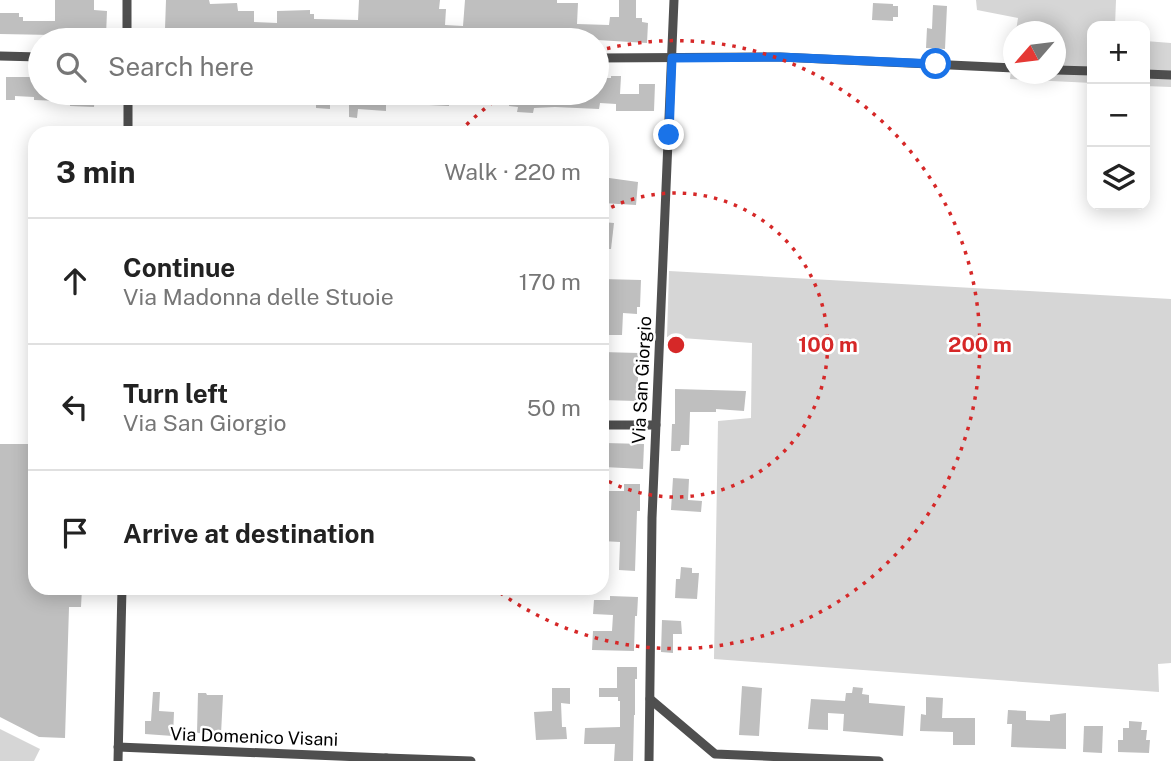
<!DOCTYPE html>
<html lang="en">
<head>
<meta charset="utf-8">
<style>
	body { margin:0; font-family:"Public Sans",sans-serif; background:#f6f6f6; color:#222 }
	.controls { position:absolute; right:21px; top:21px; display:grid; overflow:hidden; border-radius:14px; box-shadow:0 4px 18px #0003 }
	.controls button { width:63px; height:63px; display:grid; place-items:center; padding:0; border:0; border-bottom:2px solid #e0e0e0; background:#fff; color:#222; font:35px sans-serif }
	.compass { position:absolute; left:1003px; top:21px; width:63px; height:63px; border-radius:50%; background:#fff; box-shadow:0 4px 18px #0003; rotate:242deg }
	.stop { position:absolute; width:21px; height:21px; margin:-16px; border:5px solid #1a73e8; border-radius:50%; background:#fff }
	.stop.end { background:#1a73e8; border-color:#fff; box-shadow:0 2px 7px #0008 }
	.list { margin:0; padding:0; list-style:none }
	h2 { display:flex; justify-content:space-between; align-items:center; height:91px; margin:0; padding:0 28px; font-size:30px }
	h2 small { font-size:23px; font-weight:400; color:#767676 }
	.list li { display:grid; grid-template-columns:46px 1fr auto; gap:21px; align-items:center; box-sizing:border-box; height:126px; padding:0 28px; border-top:2px solid #e0e0e0 }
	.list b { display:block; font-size:26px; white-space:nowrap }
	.list p { margin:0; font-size:23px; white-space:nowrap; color:#767676 }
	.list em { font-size:23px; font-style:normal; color:#767676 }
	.icon { flex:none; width:38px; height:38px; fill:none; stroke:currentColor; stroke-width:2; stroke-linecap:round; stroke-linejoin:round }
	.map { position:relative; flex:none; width:1171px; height:761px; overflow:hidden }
	.search { position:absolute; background:#fff; box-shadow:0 4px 18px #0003; left:28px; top:28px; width:581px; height:77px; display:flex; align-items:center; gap:18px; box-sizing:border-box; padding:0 24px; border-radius:38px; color:#767676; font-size:26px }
	.panel { position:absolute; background:#fff; box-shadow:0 4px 18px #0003; left:28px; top:126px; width:581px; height:469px; border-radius:21px }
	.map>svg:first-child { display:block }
</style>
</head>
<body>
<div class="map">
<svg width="1171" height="761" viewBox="0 0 1171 761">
	<rect width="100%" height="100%" fill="#fff"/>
	<g fill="#d6d6d6">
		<path d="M976,0H1116L1115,26H1092V83L1010,79L1013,52L1014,74H1056V32L1016,31L1018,18L977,10Z"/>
		<path d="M1145,41L1171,43V87L1145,86Z"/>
		<path d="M669,271L1171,299V663L1158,664L1159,692L714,659L718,421L751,418L752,343L667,337Z"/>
		<path d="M0,729L40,749L34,761H0Z"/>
	</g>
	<g fill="#bfbfbf">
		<path d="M55,0H94V10L107,11L106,36L0,34V13H19V17H23V21H55Z"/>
		<path d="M166,0H209L210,4L237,3L238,11H254V22L277,23V11L310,10V14H314V19L358,20L359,0H440L439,9H446L445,25L463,26L465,0H557V3H578L577,24L609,25L610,17H619V0H636V18H642V22L648,23L647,43L597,40H245V29H165Z"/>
		<path d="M873,3L893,4V6H898V17H893V21L872,20Z"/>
		<path d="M933,5L947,6L945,49L926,48L927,28L932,29Z"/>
		<path d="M30,73H40V93H60V101L34,100V97L15,96V100H6V77H30Z"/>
		<path d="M611,76H621L620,94H639V84H655L654,111H616V104L600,103L599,109L555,107L534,108L533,113L517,112L518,107L509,106L510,93H565L564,100L586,102V93H597V78H611Z"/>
		<path d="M77,93H95L94,107L70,106V98H77Z"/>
		<path d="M189,93H386V111L358,109L357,118L349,117V104H330V109L316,108V105L237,103V102L218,100L188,99Z"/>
		<path d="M430,93H470V104L449,103V106L429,105Z"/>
		<path d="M602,177L638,182L636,205L602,203Z"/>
		<path d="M602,222L614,223L611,249H602Z"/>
		<path d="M602,279L641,280L640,307H637V314L623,313L622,335H602Z"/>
		<path d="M602,352L639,353L637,401L602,400Z"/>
		<path d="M675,389L746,391L744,411L716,409V412H690L689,445H681L680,451H671L672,424H675Z"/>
		<path d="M605,443L644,444L643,469L604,467Z"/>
		<path d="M0,444H35V588H82L81,607H69L65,738L39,737L0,717Z"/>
		<path d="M673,478L689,479L688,500L702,501L701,512L671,510Z"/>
		<path d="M624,484H640V511H637L635,571L619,570L620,542L602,541V494H609V491H624Z"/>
		<path d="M681,567L692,568V573H699L697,599L675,598L676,579H680Z"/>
		<path d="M610,596L638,597L637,616H635L634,651L592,650L593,631H612L613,615L593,614L594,600H610Z"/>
		<path d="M662,620L681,621L682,634H673V653L661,652Z"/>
		<path d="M617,667H637V679H635V715H634L633,761H614L615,744H584L585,728L620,727V701H618V697H599V688H617Z"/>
		<path d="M742,686L762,688L759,736L739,735Z"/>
		<path d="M853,687L863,688L862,694L869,695V703L905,706L903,736L843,731L844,714L828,713V730L808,729L811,699L845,701L846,693H852Z"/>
		<path d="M552,688H570V704L561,703L562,727H566L567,739L536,740L534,712L552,711Z"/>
		<path d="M153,692H160L159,711L174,712L173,736L145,734V721H151Z"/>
		<path d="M198,693H206L207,695H223L221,734L197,733Z"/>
		<path d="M926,697L943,698L942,718H975V745H953V732L920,731L921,714L926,715Z"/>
		<path d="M1008,710L1026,711V720L1050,721V715L1066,713V749L1011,747L1012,724H1007Z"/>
		<path d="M1129,721L1142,722L1141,730H1147L1146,740H1150L1149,753L1118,752V740H1123V728H1129Z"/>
		<path d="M1084,726H1103L1102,753L1083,752Z"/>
	</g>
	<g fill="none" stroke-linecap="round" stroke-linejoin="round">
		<g stroke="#4f4f4f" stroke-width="9">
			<path d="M127,0V40"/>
			<path d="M0,56L40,57"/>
			<path d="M597,58L780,57L1014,68"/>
			<path d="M1056,70L1092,71"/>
			<path d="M1145,74L1171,75"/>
			<path d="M128,93V133"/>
			<path d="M602,425H656"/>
			<path d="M650,699L715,754L879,761"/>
			<path d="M118,747L386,758V761"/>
			<path d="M386,758L471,761"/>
			<path d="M118,761L122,588"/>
			<path d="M649,761L652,518L674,0"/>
		</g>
	</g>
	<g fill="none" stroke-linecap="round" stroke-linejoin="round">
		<path stroke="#1a73e8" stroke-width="9" d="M669,135L672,58L780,57L936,64"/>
	</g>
	<g fill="none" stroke="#d62828" stroke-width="3.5" stroke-dasharray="3.5 7">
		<path d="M602 212A152 152 0 1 1 602 478"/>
		<path d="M459 132A304 304 0 0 1 506 93M597 51A304 304 0 1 1 495 589"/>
	</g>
	<g text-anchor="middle" stroke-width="5" stroke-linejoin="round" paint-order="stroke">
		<g font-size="18" fill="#000" stroke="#fff">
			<text transform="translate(642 380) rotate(-87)" y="6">Via San Giorgio</text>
			<text transform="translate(254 737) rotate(2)" y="6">Via Domenico Visani</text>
		</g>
	</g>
	<circle cx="676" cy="345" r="10" fill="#d62828" stroke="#fff" stroke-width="3.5"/>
	<g font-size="21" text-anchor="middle" font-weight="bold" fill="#d62828" stroke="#fff" stroke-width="5" stroke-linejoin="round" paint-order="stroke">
		<text x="828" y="352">100 m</text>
		<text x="980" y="352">200 m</text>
	</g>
</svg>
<div class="controls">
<button>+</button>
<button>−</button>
<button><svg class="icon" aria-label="layers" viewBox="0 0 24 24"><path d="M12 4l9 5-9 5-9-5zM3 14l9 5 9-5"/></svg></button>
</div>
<svg class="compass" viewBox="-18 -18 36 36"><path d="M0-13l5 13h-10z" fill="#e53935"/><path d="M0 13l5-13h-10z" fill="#767676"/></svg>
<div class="stop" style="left:936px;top:64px"></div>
<div class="stop end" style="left:669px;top:135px"></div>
<div class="search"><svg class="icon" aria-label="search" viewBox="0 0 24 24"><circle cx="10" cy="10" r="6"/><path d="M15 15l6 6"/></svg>Search here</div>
<section class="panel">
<h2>3 min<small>Walk · 220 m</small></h2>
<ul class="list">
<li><svg class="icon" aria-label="ahead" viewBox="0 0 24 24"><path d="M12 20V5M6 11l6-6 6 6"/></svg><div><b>Continue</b><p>Via Madonna delle Stuoie</p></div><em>170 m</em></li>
<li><svg class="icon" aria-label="left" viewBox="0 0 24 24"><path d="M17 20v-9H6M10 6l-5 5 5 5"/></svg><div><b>Turn left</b><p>Via San Giorgio</p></div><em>50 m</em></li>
<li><svg class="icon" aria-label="arrive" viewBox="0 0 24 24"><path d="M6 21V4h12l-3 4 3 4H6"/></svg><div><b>Arrive at destination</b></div></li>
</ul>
</section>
</div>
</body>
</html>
